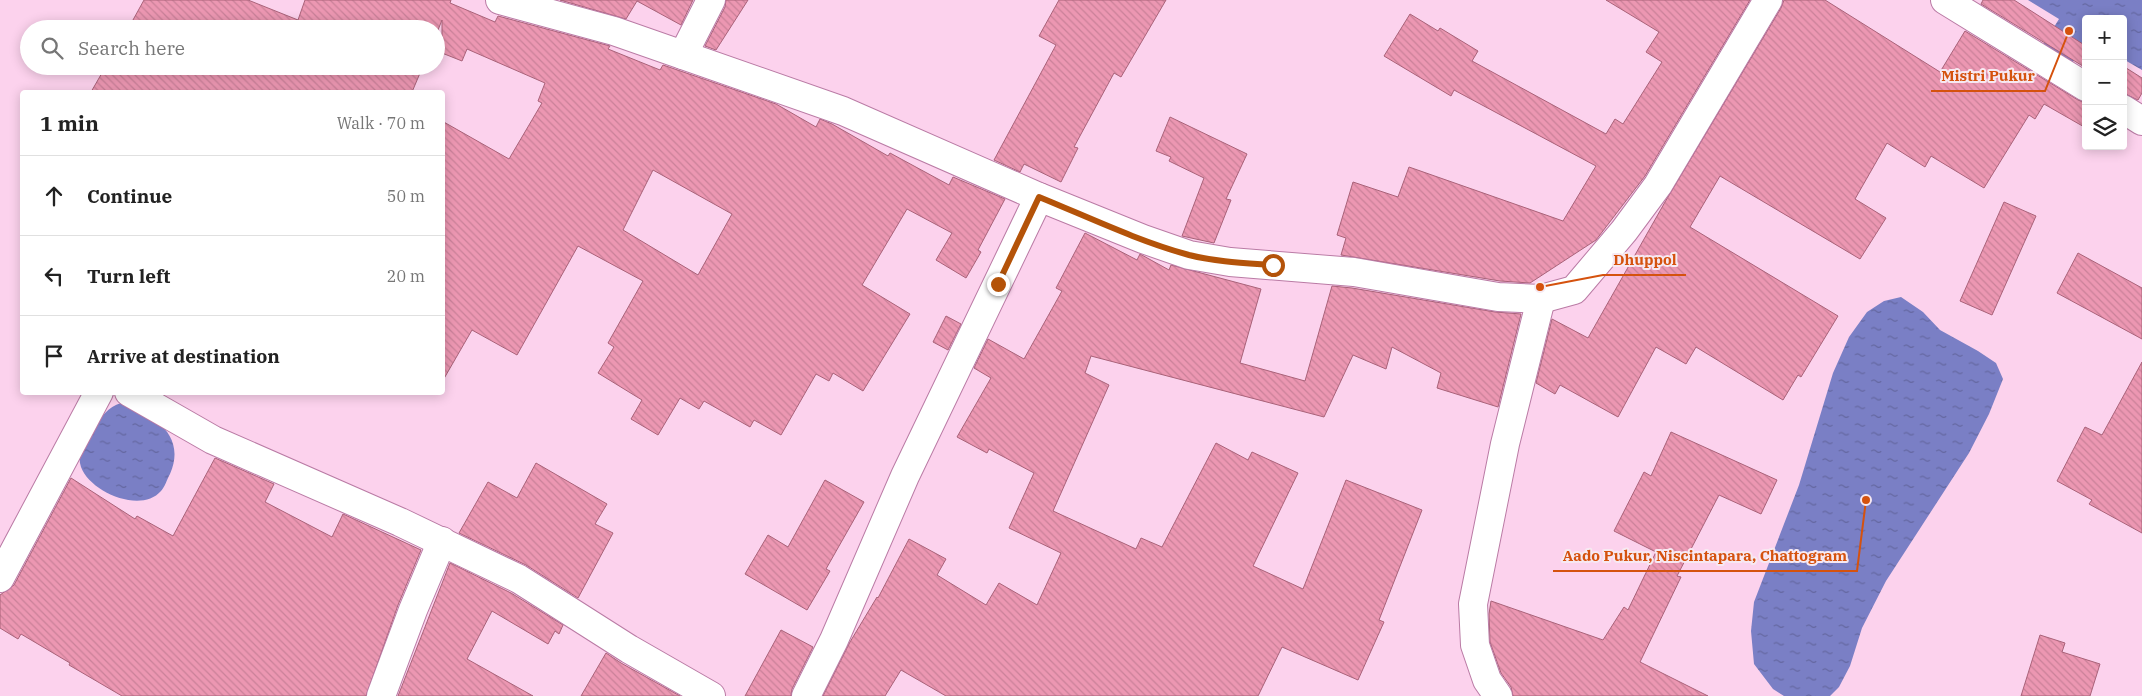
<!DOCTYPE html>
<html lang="en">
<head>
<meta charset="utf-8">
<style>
	body { margin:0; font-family:"IBM Plex Serif",serif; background:#f2f2f2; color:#222 }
	.controls { position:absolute; right:15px; top:15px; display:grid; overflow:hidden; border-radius:5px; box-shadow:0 2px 12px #0003 }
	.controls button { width:45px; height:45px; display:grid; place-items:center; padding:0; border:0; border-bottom:1px solid #e0e0e0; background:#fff; color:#222; font:25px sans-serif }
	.stop { position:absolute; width:15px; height:15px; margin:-11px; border:4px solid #b45309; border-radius:50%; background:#fff }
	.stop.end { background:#b45309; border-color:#fff; box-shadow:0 1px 5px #0008 }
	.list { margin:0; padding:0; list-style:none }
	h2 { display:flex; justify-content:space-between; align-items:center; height:65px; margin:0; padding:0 20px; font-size:21px }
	h2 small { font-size:16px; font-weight:400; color:#767676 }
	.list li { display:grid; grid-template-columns:32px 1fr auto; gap:15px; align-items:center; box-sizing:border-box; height:80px; padding:0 20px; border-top:1px solid #e0e0e0 }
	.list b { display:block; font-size:19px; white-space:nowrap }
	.list em { font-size:16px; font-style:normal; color:#767676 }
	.icon { flex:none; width:28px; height:28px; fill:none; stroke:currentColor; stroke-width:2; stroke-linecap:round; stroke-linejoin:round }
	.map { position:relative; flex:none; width:2142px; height:696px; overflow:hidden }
	.search { position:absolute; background:#fff; box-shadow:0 2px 12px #0003; left:20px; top:20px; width:425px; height:55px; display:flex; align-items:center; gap:12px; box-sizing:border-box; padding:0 18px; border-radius:28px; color:#767676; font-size:19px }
	.panel { position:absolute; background:#fff; box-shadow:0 2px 12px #0003; left:20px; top:90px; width:425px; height:305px; border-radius:5px }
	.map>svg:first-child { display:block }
</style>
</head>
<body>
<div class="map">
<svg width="2142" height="696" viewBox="0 0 2142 696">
	<defs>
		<pattern id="water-ripples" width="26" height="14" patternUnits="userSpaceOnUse" patternTransform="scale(1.25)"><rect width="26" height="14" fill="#7a7fc5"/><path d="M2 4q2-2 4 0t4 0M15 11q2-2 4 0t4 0" fill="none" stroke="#6467a0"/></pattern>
		<pattern id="building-back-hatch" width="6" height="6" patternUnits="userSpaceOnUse" patternTransform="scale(1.25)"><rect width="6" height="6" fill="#ec97b2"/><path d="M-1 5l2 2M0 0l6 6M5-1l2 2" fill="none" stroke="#ca8199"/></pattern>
	</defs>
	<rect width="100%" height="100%" fill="#fcd2ed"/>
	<g fill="url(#water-ripples)">
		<path d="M2028,0H2142V70L2123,59V19H2086V44L2070,66L2041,48L2059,19Z"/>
		<path d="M1901,297L1923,312L1940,330L1978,351L1996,363L2003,379L1989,414L1969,453L1886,581L1862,628L1850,666L1839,687L1830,696H1784L1773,689L1754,664L1751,631L1754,602L1799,485L1833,373L1849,337L1867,312L1884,301Z"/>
		<path d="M121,403C153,414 187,435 170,474C167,479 165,487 161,491C141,514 90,492 81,467C76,453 85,438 93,428C101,417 108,407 121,403Z"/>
	</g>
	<g fill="url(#building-back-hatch)" stroke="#a96279" fill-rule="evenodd">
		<path d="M144,0H248L298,20L305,0H451L450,3L495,22L498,16L610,46L608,49L660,70L663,65L776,104L816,127L820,119L832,124L888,156L890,153L949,185L953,177L1005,199L978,250L981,252L966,278L936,260L952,233L907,209L862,285L910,314L863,391L833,373L829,381L816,374L781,435L754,420L750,427L704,401L699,409L680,398L658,435L631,419L642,400L598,373L614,347L608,343L643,281L578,246L517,355L472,330L442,382V121L509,159L542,103L538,101L545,83L467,49L462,61L442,53V20L436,35V29H128ZM653,170L732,214L698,275L623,230Z"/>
		<path d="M560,0H693L681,25L637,1L626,19Z"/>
		<path d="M726,0H748L716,50L705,46L725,7Z"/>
		<path d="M1059,0H1166L1121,77L1114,73L1074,147L1078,148L1061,182L1024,164L1020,172L994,160L1056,45L1039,36Z"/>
		<path d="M1606,0H1750L1645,176L1596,240L1530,283L1500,281L1341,255L1346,238L1337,235L1353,182L1398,197L1409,167L1563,221L1596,166L1454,90L1451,96L1384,56L1410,14L1438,31L1440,28L1478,51L1472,61L1606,134L1615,119L1623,124L1662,62L1646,52L1659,32Z"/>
		<path d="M1784,0H1825L1940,72L1965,31L2078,100L2086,103V128L2044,104L2035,119L2029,115L1984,188L1931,156L1925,167L1887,143L1855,199L1886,218L1860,259L1720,176L1690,227L1838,316L1801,377L1798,375L1783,400L1696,347L1686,364L1656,347L1618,417L1560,385L1555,394L1536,383L1552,319L1588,338L1665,202L1781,8Z"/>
		<path d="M1983,0H2014L2086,46V68L1981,4Z"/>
		<path d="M106,66H423L412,92H91Z"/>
		<path d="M2123,66L2142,78V93L2138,100L2123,93Z"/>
		<path d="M1170,117L1247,154L1226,199L1231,200L1214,243L1182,236L1204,178L1169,161L1171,157L1156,151Z"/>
		<path d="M2004,202L2036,216L1992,315L1960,301Z"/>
		<path d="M1085,233L1137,260L1140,254L1169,270L1171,265L1261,289L1240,363L1305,381L1332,286L1352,288L1495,312L1521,314L1498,407L1437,388L1441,373L1392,347L1386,369L1353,355L1324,417L1091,356L1085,373L1109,385L1053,511L1136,549L1141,538L1162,547L1216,443L1248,460L1252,452L1298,473L1253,566L1303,589L1346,480L1422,510L1379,620L1384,622L1358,680L1282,647L1258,696H946L901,670L885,696H823L850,642L877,597L878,598L909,539L946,559L937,575L986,605L999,583L1037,605L1061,553L1009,528L1034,473L989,449L987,453L957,437L991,378L974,368L988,339L1024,359L1062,291L1056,288Z"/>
		<path d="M2078,253L2142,288V339L2057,293Z"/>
		<path d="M946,316L961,324L948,350L933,342Z"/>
		<path d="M2142,362V533L2089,504L2092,500L2057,481L2085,427L2102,435Z"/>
		<path d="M1671,432L1777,480L1761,514L1719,495L1677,576L1681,577L1640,662L1708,696H1513L1511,687L1501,673L1490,642L1489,614L1491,601L1603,640L1624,607L1628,610L1656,552L1614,531L1644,472L1651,476Z"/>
		<path d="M215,458L274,484L265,502L332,537L343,514L421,550L398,605L366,696H122L69,665L70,663L21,634L18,639L0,628V595L14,585L71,478L135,519L137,516L173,536Z"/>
		<path d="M536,463L607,504L595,524L613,533L578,598L526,565L459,533L488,482L517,498Z"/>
		<path d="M825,480L864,502L826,569L830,571L807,610L745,574L768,535L788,547Z"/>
		<path d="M450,563L511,593L563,625L559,634L555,631L548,644L492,611L467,659L533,696H398Z"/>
		<path d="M781,630L813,647L792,689L791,696H745Z"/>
		<path d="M2040,635L2065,643L2062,652L2100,664L2090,696H2021Z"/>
		<path d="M606,653L621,663L680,696H581Z"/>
	</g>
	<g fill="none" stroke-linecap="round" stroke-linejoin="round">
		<defs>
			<g id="street">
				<path d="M1945,0L2086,87"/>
				<path d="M683,55L711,0"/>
				<path d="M2123,109L2142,121"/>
				<path d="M129,392L213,440L400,522L519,579L629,649L711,696"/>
				<path d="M0,578L99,392"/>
				<path d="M381,696L413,610L442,541"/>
				<path d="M806,696L834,640L905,476L1039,197"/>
				<path d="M1498,696L1487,680L1475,645L1473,604L1505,444L1541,299"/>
			</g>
			<path id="secondary" d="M500,0L614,31L843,111L1039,197L1143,239L1189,255L1230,262L1354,272L1498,297L1541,299L1574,290L1624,231L1658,185L1768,0"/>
		</defs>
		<use href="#street" stroke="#ba7ba5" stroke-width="30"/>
		<use href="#secondary" stroke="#ba7ba5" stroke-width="30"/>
		<use href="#street" stroke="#fff" stroke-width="28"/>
		<use href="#secondary" stroke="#fff" stroke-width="28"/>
	</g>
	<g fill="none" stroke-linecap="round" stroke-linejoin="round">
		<path stroke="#b45309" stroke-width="6" d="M998,284L1039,197C1088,217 1138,241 1189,255C1217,262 1245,263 1273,265"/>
	</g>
	<path fill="none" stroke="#d5520e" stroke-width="2" d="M2069 31L2045 91H1931M1540 287L1603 275H1686M1866 500L1857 571H1553"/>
	<g fill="#d5520e" stroke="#f7e9f2" stroke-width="2">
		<circle cx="2069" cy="31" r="5"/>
		<circle cx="1540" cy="287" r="5"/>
		<circle cx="1866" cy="500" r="5"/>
	</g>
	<g font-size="15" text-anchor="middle" font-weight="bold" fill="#d5520e" stroke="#f7e9f2" stroke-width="4" stroke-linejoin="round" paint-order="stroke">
		<text x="1988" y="81">Mistri Pukur</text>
		<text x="1645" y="265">Dhuppol</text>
		<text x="1705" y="561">Aado Pukur, Niscintapara, Chattogram</text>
	</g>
</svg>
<div class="controls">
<button>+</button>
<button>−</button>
<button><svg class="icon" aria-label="layers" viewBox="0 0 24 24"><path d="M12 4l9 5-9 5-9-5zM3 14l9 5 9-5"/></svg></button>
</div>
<div class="stop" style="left:1273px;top:265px"></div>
<div class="stop end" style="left:998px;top:284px"></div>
<div class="search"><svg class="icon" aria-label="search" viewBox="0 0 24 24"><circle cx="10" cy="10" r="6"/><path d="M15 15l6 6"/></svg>Search here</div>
<section class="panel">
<h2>1 min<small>Walk · 70 m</small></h2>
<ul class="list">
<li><svg class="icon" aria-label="ahead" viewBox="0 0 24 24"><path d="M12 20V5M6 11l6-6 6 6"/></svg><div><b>Continue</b></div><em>50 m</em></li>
<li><svg class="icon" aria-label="left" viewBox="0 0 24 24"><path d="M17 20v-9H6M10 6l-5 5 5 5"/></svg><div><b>Turn left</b></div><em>20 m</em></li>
<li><svg class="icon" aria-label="arrive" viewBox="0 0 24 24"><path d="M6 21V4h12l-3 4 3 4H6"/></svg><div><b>Arrive at destination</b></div></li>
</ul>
</section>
</div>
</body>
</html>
